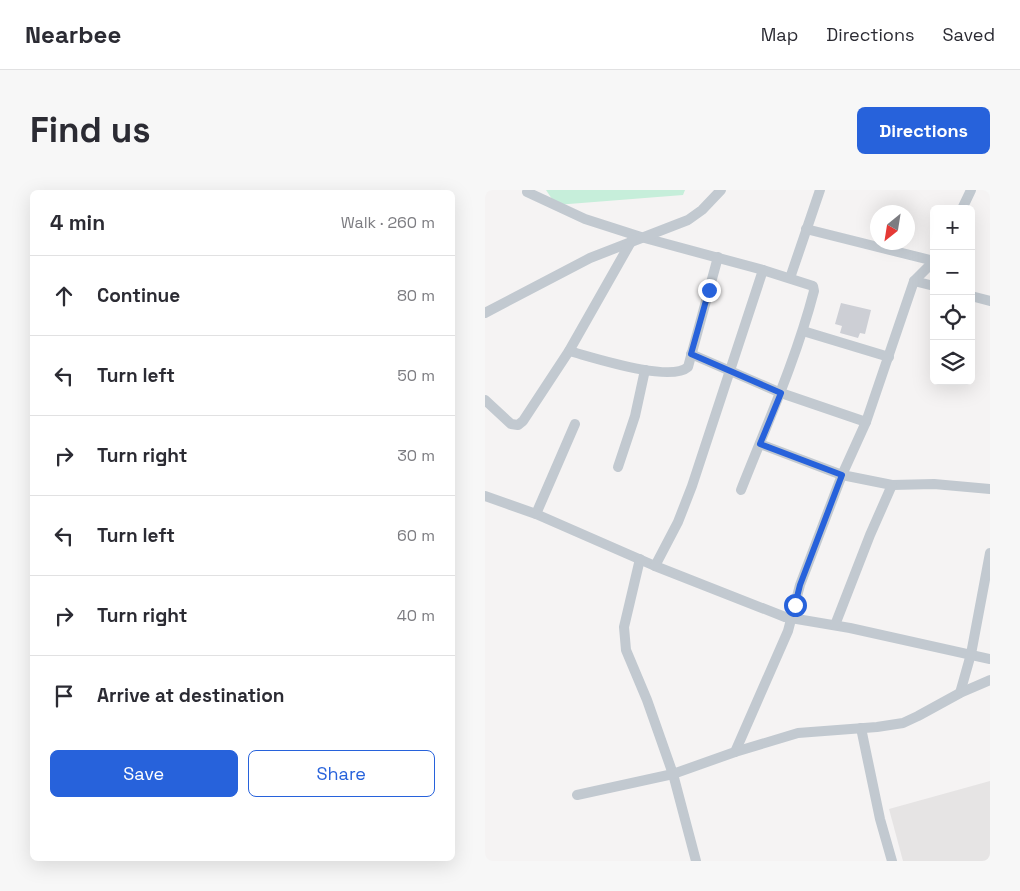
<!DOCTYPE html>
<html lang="en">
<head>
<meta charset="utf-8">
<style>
	body { margin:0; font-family:"Space Grotesk",sans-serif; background:#f7f7f7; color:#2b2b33 }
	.controls { position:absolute; right:15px; top:15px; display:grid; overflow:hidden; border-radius:8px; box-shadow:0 5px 20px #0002 }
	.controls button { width:45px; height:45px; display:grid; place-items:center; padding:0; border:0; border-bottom:1px solid #e1e1e2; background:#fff; color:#2b2b33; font:25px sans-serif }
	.compass { position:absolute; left:385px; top:15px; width:45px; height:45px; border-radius:50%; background:#fff; box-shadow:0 5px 20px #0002; rotate:210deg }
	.stop { position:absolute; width:15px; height:15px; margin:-11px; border:4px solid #2762db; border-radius:50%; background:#fff }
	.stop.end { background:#2762db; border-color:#fff; box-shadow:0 1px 5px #0008 }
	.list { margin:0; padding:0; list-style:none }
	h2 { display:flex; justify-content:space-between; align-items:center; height:65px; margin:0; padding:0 20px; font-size:21px }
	h2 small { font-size:16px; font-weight:400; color:#7c7c81 }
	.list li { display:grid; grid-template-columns:32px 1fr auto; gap:15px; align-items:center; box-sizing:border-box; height:80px; padding:0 20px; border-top:1px solid #e1e1e2 }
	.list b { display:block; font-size:19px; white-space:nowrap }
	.list em { font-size:16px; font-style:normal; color:#7c7c81 }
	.actions { display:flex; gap:10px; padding:15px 20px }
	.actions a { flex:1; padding:11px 0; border:1px solid #2762db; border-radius:8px; text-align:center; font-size:18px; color:#2762db }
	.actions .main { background:#2762db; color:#fff }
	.icon { flex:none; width:28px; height:28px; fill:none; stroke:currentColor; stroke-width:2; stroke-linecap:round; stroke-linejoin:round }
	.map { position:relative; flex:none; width:505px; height:671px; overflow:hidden; border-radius:8px }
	header { display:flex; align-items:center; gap:30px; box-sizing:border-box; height:70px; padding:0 25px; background:#fff; border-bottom:1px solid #e1e1e2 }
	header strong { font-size:24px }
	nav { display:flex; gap:28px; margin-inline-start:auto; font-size:18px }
	.intro { display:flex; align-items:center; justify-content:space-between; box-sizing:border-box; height:120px; padding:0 30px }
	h1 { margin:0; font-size:35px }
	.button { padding:12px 22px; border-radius:8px; background:#2762db; color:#fff; font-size:18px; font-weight:700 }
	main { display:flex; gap:30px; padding:0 30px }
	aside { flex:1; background:#fff; border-radius:8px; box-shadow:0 5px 20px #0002 }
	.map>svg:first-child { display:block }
</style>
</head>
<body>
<header>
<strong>Nearbee</strong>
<nav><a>Map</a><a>Directions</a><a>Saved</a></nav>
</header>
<div class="intro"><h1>Find us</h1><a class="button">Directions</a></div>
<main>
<aside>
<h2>4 min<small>Walk · 260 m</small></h2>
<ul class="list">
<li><svg class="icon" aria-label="ahead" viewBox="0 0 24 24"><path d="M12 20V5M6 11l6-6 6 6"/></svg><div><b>Continue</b></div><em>80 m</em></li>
<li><svg class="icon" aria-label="left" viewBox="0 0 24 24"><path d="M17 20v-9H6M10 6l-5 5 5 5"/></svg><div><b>Turn left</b></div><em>50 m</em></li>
<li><svg class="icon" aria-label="right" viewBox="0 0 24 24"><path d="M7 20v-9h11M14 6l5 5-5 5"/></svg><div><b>Turn right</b></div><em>30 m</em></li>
<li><svg class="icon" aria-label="left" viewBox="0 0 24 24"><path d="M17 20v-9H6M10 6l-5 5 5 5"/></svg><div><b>Turn left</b></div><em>60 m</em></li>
<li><svg class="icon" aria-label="right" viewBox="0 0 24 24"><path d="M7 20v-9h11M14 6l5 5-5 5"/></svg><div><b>Turn right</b></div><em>40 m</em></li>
<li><svg class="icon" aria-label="arrive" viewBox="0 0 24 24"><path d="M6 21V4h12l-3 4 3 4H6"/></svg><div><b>Arrive at destination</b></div></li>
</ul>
<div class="actions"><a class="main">Save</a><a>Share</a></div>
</aside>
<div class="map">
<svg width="505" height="671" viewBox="0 0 505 671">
	<rect width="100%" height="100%" fill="#f5f3f3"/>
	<path fill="#e6e4e4" d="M505,591V671H418L404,619Z"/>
	<path fill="#c6eeda" d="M61,0H200L198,5L71,15Z"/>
	<path fill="#cdcfd5" d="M356,113L386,120L380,144L375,143L373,148L355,143L357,136L350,134Z"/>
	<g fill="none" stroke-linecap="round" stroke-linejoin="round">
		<g stroke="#c2c9d0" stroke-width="10">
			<path d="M42,2L100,29L156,47L278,80L328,96L329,101C311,170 282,234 256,300"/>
			<path d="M477,19L486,0"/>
			<path d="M321,39L449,71"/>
			<path d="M305,88L335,0"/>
			<path d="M429,91L449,96"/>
			<path d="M486,106L505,111"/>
			<path d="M0,123L105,68L203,30L217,20L236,0"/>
			<path d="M318,141L404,167"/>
			<path d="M84,161C107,167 185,193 203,177L233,67"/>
			<path d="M206,164L296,203L381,232"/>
			<path d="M0,210L26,234L33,235L38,231L84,161L147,50"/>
			<path d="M275,254L357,285L407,295L449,294L505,299"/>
			<path d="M133,277L150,226L160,180"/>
			<path d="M0,306L51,324L170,376L300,427L365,438L505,469"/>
			<path d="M51,324L90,234"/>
			<path d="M155,369L139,437L141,460L162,510L188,584L211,671"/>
			<path d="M170,376L193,332L207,296L278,80"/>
			<path d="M350,435L385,345L407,295"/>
			<path d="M475,503L486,464L505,363"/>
			<path d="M376,538L395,629L407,671"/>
			<path d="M250,562L303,441L315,395L357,285L381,232L429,91L449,71"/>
			<path d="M92,605L188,584L250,562L313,543L392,537L418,533L433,526L475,503L505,490"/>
		</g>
	</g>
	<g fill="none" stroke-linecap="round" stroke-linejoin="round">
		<path stroke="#2762db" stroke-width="6" d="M224,100L206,164L296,203L275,254L357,285L315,395L310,415"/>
	</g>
</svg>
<div class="controls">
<button>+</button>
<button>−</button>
<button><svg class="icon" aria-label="locate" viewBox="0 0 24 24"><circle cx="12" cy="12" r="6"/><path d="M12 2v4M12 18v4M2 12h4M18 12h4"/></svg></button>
<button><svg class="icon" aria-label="layers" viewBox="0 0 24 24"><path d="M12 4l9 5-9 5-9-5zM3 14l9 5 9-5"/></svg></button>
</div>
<svg class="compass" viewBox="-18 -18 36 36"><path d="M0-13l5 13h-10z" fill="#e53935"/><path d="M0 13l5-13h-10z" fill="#7c7c81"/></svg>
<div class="stop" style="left:310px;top:415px"></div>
<div class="stop end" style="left:224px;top:100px"></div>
</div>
</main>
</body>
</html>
